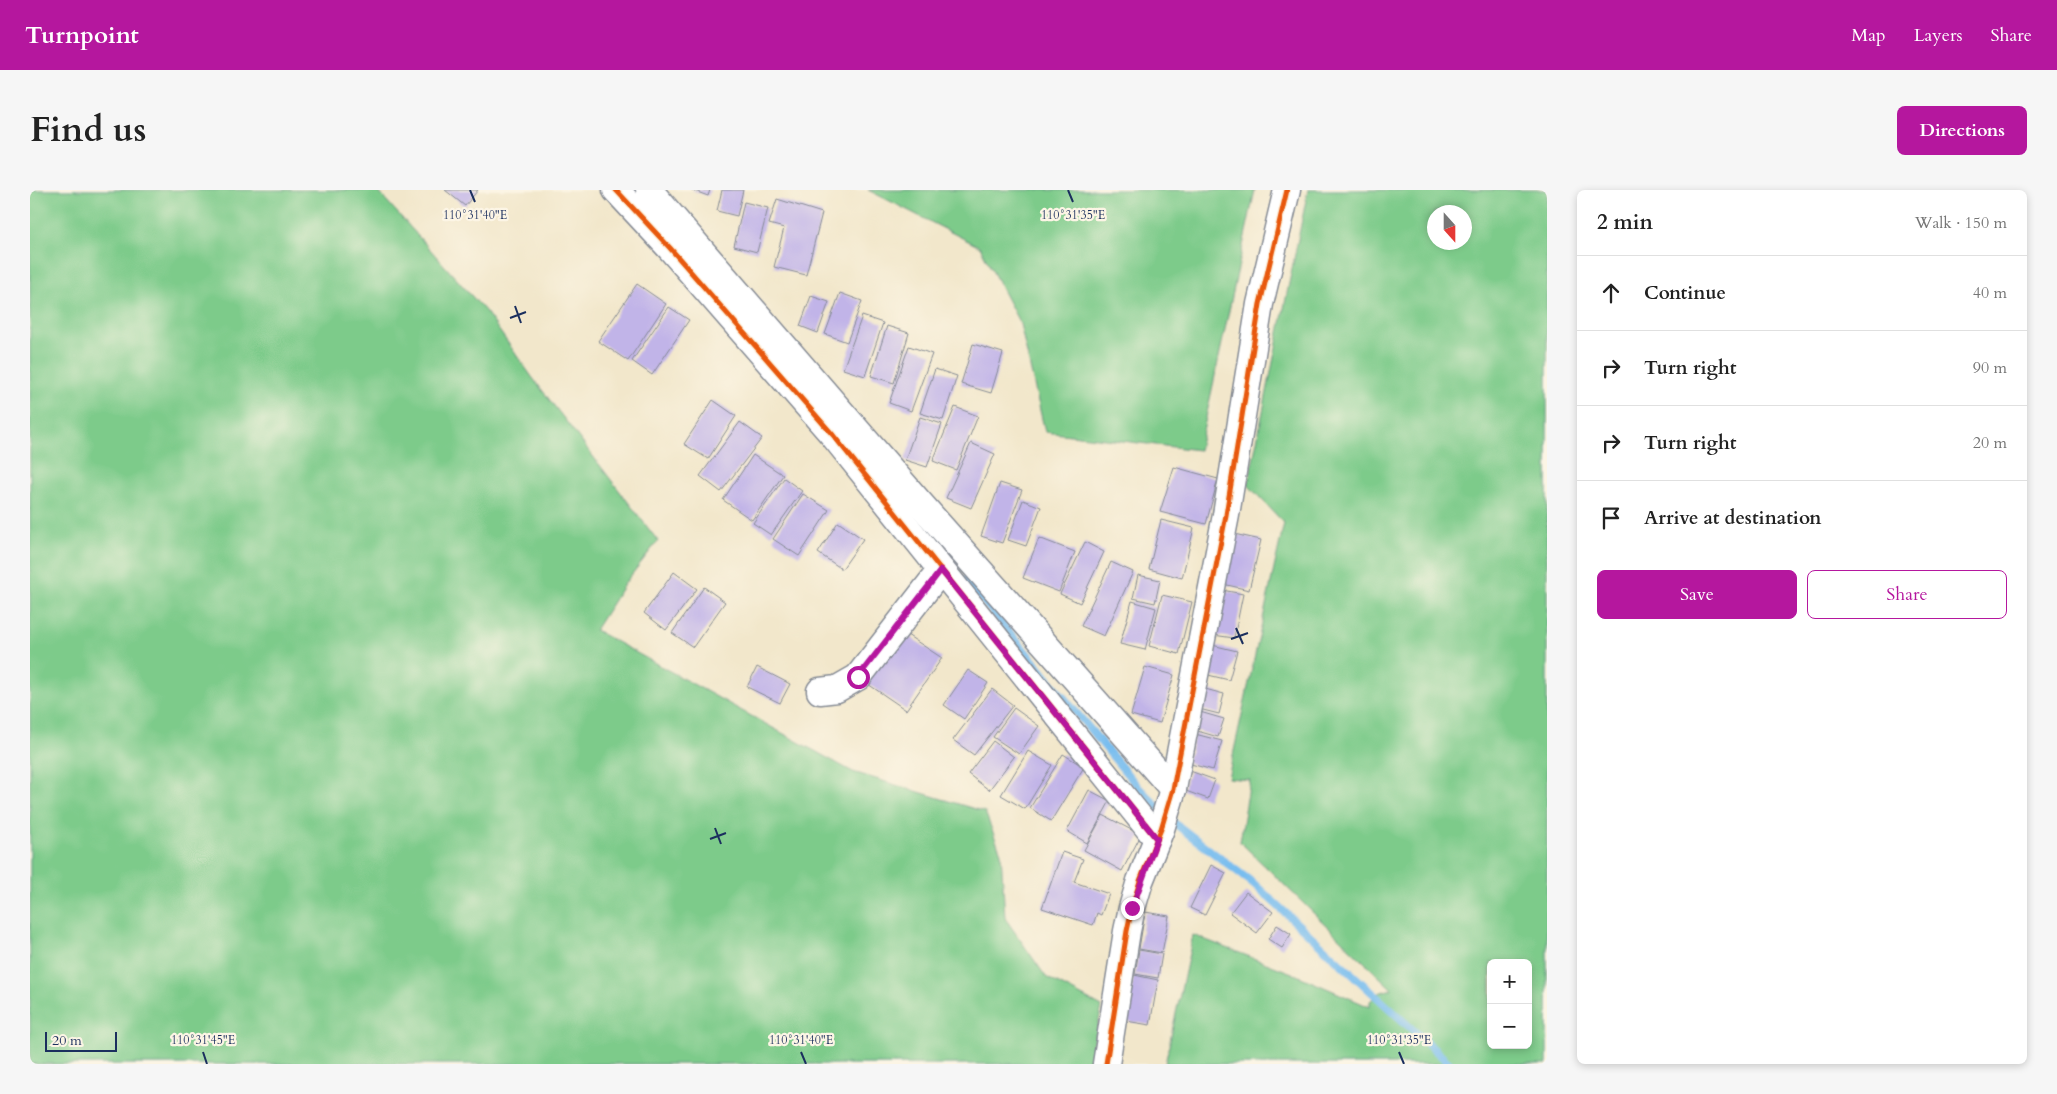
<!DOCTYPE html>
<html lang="en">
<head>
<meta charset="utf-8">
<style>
	body { margin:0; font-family:Cardo,serif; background:#f6f6f6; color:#222 }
	.controls { position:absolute; right:15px; bottom:15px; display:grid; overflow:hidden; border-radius:8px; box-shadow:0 2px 8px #0003 }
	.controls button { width:45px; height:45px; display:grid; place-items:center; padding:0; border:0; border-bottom:1px solid #e0e0e0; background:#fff; color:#222; font:25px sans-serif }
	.compass { position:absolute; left:1397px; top:15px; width:45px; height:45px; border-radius:50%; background:#fff; box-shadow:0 2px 8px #0003; rotate:159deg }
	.scale { position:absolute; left:15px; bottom:12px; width:72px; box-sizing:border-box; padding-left:5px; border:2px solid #1b2f5e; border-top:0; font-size:14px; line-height:18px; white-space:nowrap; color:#1b2f5e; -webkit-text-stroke:4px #fcf5e5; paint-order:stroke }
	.stop { position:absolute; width:15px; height:15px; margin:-11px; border:4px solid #b5179e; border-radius:50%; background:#fff }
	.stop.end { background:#b5179e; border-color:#fff; box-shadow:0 1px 5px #0008 }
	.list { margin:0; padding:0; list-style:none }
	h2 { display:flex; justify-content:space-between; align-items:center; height:65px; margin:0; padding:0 20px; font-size:21px }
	h2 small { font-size:16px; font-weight:400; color:#767676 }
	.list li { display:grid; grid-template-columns:32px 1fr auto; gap:15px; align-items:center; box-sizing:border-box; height:75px; padding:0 20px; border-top:1px solid #e0e0e0 }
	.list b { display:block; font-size:19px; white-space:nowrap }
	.list em { font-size:16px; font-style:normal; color:#767676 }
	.actions { display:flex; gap:10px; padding:15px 20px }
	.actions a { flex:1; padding:11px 0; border:1px solid #b5179e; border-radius:8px; text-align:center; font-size:18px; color:#b5179e }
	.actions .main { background:#b5179e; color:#fff }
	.icon { flex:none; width:28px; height:28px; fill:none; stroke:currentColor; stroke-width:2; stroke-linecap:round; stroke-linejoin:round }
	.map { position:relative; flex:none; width:1517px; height:874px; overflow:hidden; border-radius:8px }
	header { display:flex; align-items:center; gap:30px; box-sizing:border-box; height:70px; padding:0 25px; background:#b5179e; color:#fff }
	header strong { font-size:24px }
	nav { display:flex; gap:28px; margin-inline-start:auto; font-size:18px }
	.intro { display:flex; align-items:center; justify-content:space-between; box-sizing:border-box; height:120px; padding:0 30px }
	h1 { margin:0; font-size:35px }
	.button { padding:12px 22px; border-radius:8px; background:#b5179e; color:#fff; font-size:18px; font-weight:700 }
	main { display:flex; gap:30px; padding:0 30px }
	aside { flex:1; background:#fff; border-radius:8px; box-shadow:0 2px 8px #0003 }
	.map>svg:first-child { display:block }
</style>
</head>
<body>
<header>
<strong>Turnpoint</strong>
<nav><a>Map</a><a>Layers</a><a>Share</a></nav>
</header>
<div class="intro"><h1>Find us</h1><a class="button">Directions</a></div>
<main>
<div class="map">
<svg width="1517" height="874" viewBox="0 0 1517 874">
	<rect width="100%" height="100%" fill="#fcf5e5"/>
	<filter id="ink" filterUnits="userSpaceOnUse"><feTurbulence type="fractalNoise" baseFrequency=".02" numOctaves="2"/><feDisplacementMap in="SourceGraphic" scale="10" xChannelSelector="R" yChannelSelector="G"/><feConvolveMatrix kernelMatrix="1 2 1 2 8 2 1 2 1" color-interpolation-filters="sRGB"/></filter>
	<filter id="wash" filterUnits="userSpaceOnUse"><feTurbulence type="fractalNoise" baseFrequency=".0096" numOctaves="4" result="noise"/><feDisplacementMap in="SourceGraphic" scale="20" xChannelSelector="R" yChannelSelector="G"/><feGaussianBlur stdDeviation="1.12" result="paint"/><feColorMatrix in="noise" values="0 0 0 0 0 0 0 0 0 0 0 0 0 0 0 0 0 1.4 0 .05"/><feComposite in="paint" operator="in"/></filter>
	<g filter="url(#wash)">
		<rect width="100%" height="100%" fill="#f2e7cb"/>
		<g fill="#7dcb8a" stroke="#4c7d74" fill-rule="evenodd">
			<path d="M0,0H347L456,122L502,187L628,351L595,393L565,440L823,582L955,622L971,663L975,728L1016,787L1072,817L1059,874H0Z"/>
			<path d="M838,0H1225L1169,260L1015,242L990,134L950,57Z"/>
			<path d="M1278,0H1517V874H1135L1163,745L1262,783L1340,817V811L1351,802L1362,799L1210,652L1220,590L1198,588L1254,333L1218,295ZM1434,22V52H1404V22ZM1461,773H1498V855H1461Z"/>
		</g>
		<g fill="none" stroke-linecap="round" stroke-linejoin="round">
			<g stroke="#78bdef" stroke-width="8">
				<path d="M936,390L1108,597L1131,620"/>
				<path d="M1139,629L1224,694L1420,874"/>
			</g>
		</g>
		<g id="blocks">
			<g fill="#c1b4e8">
				<path d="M415,0H448L435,16Z"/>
				<path d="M662,0H680L678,6Z"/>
				<path d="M692,0H713L707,26L687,21Z"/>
				<path d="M747,9L792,23L776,85L744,77L754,38L739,34Z"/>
				<path d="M714,12L738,18L727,62L704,56Z"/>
				<path d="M607,94L636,114L598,171L568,151Z"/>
				<path d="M810,103L832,111L817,152L795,144Z"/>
				<path d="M781,106L799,112L788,143L770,136Z"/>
				<path d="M639,117L659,130L622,185L602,171Z"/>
				<path d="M832,126L853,133L835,186L813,179Z"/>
				<path d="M857,136L879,143L864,193L841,186Z"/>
				<path d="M943,154L973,163L961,203L931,194Z"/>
				<path d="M879,156L902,164L881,221L859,213Z"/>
				<path d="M905,179L927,186L913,230L890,223Z"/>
				<path d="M683,210L706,226L678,269L654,254Z"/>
				<path d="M925,217L948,226L926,280L903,271Z"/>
				<path d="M890,227L912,234L897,277L875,270Z"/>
				<path d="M710,232L732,248L691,302L670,286Z"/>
				<path d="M941,253L965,264L941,318L916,308Z"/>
				<path d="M723,265L753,285L722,330L693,310Z"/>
				<path d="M1144,277L1188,289L1176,334L1130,322Z"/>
				<path d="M754,288L772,301L741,345L723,333Z"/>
				<path d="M970,293L992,300L972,353L951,346Z"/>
				<path d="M773,304L799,320L769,366L743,349Z"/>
				<path d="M993,310L1011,317L996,356L978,350Z"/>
				<path d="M1131,330L1164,338L1152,388L1119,379Z"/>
				<path d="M808,332L833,349L812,379L788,363Z"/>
				<path d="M1204,344L1231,350L1219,400L1193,394Z"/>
				<path d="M1009,348L1045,362L1029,402L993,388Z"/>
				<path d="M1055,352L1074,362L1050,413L1030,404Z"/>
				<path d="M1081,372L1103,382L1074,446L1051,436Z"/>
				<path d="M644,382L667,399L636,440L614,423Z"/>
				<path d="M1108,385L1130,390L1125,413L1103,408Z"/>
				<path d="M674,397L695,412L663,457L642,443Z"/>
				<path d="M1192,400L1213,404L1204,448L1183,445Z"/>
				<path d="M1132,405L1162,412L1149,464L1119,456Z"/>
				<path d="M1102,411L1126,418L1115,460L1090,454Z"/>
				<path d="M871,441L912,468L876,520L835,492Z"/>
				<path d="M1182,455L1207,461L1199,490L1174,484Z"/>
				<path d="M727,477L760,494L750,513L717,497Z"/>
				<path d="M1115,477L1144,485L1130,533L1101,525Z"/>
				<path d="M938,480L958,493L934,529L914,515Z"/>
				<path d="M962,499L983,515L944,565L923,550Z"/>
				<path d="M1175,499L1194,504L1189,524L1169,519Z"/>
				<path d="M984,518L1009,536L989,564L963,547Z"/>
				<path d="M1170,522L1194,529L1188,547L1164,540Z"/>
				<path d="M1165,544L1192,551L1183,580L1157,573Z"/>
				<path d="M963,551L984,567L959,600L938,584Z"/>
				<path d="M998,561L1022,575L995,619L971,605Z"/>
				<path d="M1033,564L1054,577L1021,631L1000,618Z"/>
				<path d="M1160,581L1185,590L1178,609L1153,600Z"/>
				<path d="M1059,600L1080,611L1057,653L1037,641Z"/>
				<path d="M1073,625L1111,645L1092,681L1054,660Z"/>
				<path d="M1032,662L1053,669L1044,692L1079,704L1071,725L1067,723L1063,735L1012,718Z"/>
				<path d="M1181,675L1196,683L1175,725L1160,718Z"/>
				<path d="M1216,702L1243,722L1227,743L1200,723Z"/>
				<path d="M1115,722L1139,726L1132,763L1109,759Z"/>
				<path d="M1247,735L1261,744L1252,758L1238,749Z"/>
				<path d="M1109,760L1132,764L1128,788L1105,784Z"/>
				<path d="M1104,785L1128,790L1120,835L1096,831Z"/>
			</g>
		</g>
	</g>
	<g filter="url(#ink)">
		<use href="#blocks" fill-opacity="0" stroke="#868b94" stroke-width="1"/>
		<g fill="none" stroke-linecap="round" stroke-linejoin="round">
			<defs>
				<g id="street">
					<path d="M586,0L640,58L803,245L1127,649"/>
					<path d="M619,0L888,311L1143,599"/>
					<path d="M790,501L807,499L828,487L911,380"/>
					<path d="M1076,874L1097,741L1102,718L1110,691L1131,639L1143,599L1196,325L1230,114L1257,0"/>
				</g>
			</defs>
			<use href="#street" stroke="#868b94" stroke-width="29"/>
			<use href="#street" stroke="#fff" stroke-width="26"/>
			<defs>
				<g id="cycleway">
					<path d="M586,0L640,58L803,245L1127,649"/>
					<path d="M1076,874L1097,741L1102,718L1110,691L1131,639L1143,599L1196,325L1230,114L1257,0"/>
				</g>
			</defs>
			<use href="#cycleway" stroke="#fcf5e5" stroke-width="8"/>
			<use href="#cycleway" stroke="#e8590c" stroke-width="5"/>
		</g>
	</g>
	<g fill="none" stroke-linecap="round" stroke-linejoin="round" filter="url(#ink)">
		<path stroke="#b5179e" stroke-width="6" d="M828,487L911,380L1127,649L1102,718"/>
	</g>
	<path fill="none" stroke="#1b2f5e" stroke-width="2" d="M440,0L445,12M1038,0L1043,12M485,116L491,133M480,128L496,122M1206,438L1213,454M1201,449L1218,443M685,638L691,654M680,649L696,643M173,862L177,874M771,862L776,874M1369,862L1374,874"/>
	<g font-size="12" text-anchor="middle" fill="#1b2f5e" stroke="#fcf5e5" stroke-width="4.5" stroke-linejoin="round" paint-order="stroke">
		<text x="445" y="29">110°31'40"E</text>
		<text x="1043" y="29">110°31'35"E</text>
		<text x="173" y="854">110°31'45"E</text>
		<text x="771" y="854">110°31'40"E</text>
		<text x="1369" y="854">110°31'35"E</text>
	</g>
</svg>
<div class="controls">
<button>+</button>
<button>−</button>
</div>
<svg class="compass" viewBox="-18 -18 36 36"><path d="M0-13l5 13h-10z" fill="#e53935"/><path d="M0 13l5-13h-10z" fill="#767676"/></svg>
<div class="scale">20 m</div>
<div class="stop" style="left:828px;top:487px"></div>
<div class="stop end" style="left:1102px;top:718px"></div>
</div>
<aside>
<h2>2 min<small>Walk · 150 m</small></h2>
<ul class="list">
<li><svg class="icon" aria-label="ahead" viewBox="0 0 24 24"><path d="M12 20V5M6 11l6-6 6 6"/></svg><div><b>Continue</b></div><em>40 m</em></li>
<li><svg class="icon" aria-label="right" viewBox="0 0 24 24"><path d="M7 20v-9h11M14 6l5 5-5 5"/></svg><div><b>Turn right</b></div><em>90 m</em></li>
<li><svg class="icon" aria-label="right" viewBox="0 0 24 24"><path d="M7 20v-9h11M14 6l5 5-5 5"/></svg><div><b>Turn right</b></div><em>20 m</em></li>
<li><svg class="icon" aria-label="arrive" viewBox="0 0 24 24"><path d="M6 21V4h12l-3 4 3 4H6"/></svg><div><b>Arrive at destination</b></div></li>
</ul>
<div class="actions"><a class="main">Save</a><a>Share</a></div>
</aside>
</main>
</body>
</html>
